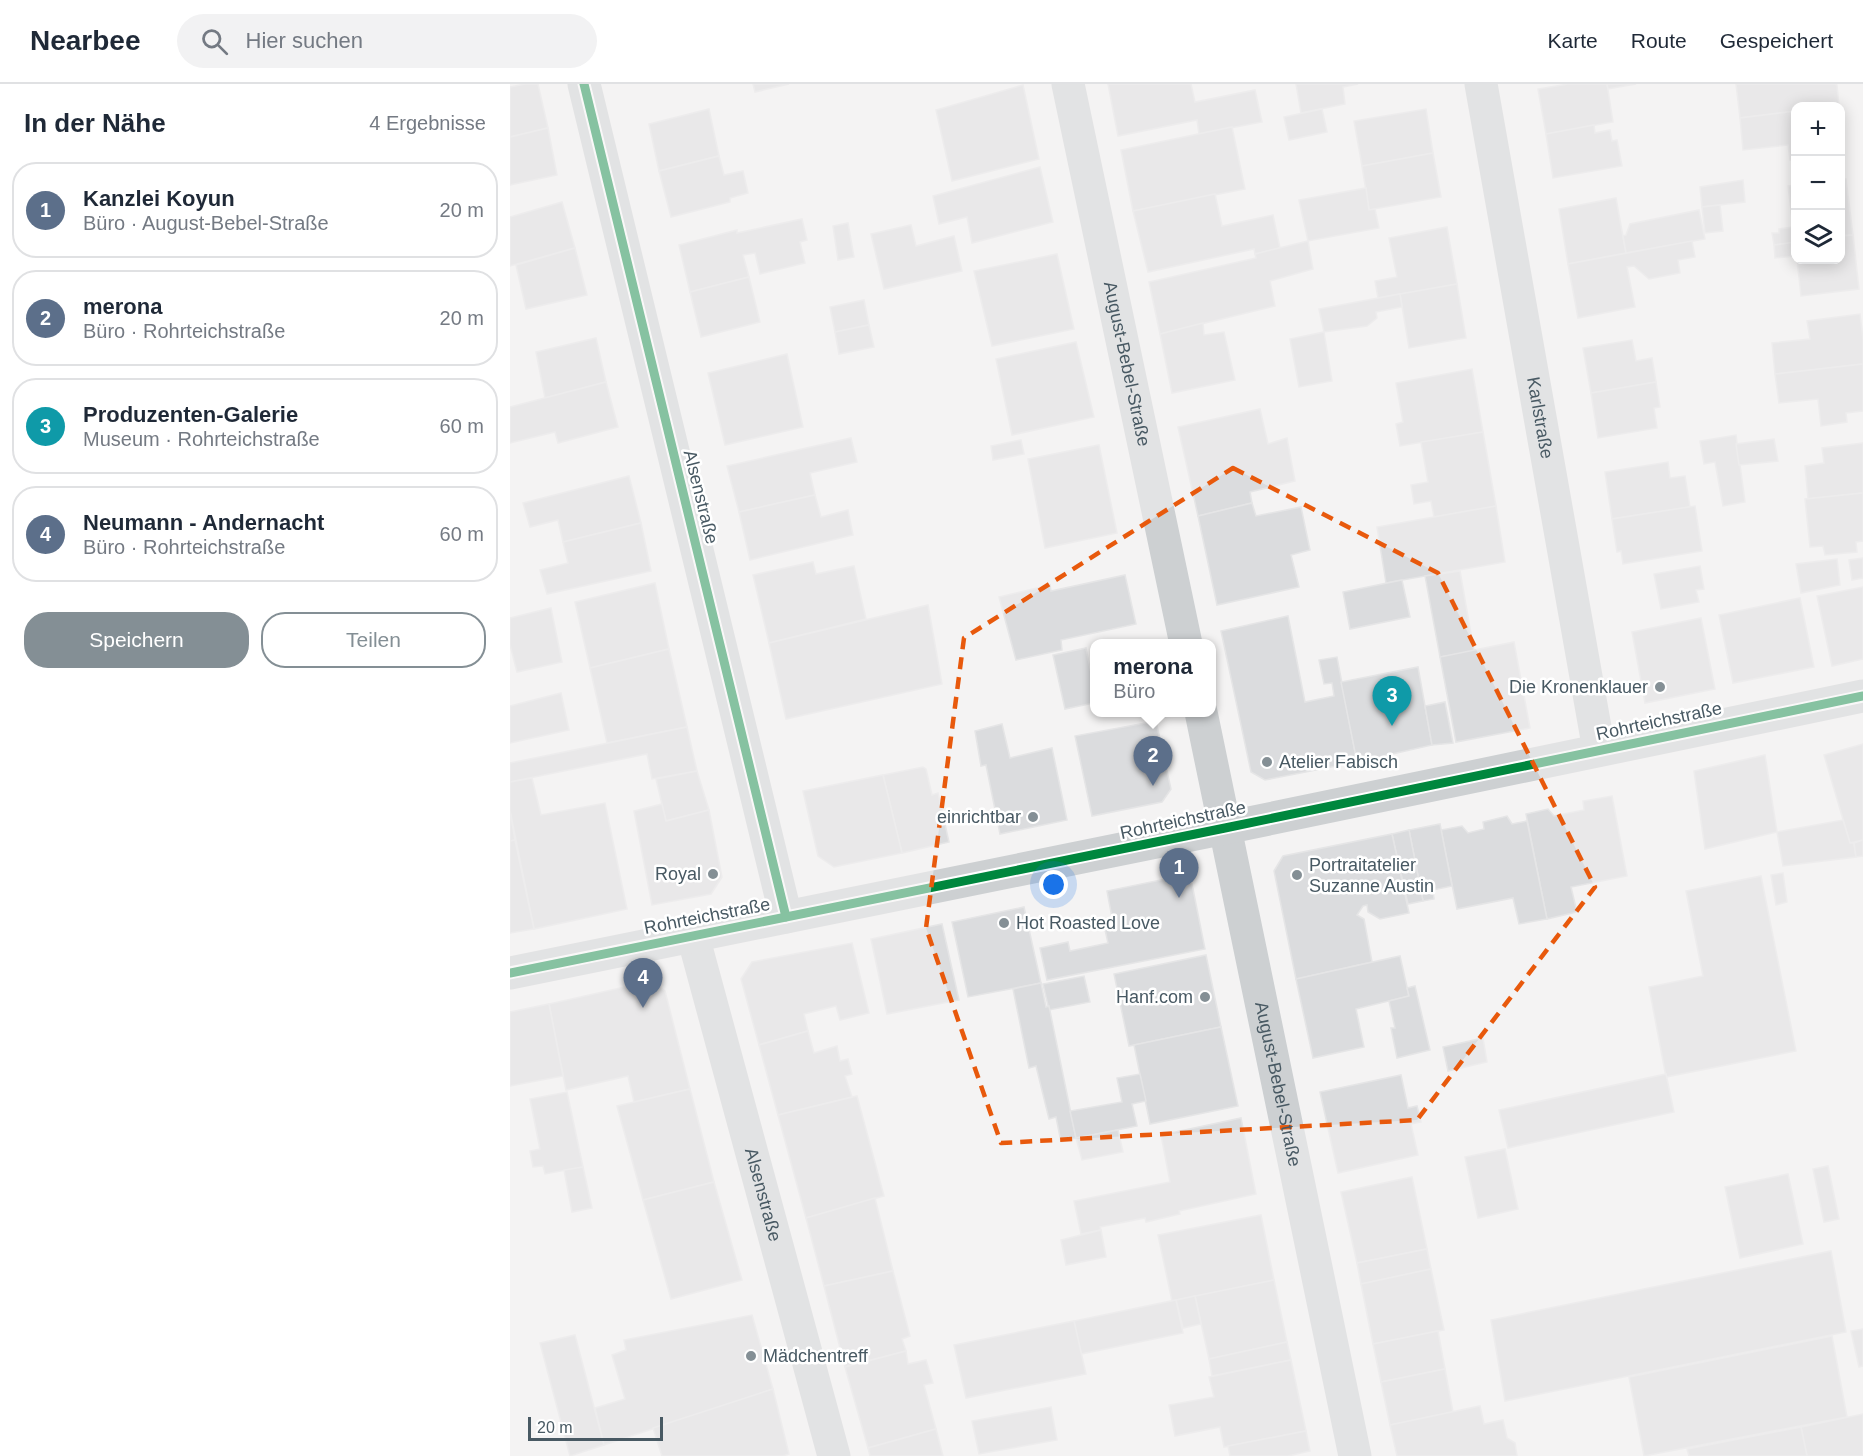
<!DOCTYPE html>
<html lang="de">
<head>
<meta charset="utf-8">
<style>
	body { margin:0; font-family:Arial,sans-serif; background:#f2f2f3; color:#1f2937 }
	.controls { position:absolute; right:18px; top:18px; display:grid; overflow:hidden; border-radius:12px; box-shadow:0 3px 15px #0003 }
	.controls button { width:54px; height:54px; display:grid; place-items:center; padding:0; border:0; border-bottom:2px solid #e0e1e3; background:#fff; color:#1f2937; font:30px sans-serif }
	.scale { position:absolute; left:18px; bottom:15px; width:135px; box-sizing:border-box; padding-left:6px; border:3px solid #485963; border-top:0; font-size:16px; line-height:21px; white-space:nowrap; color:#485963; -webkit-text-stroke:4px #fff; paint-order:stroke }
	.you { position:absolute; left:544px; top:801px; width:21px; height:21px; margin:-15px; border:4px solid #fff; border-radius:50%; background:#1a73e8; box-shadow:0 0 0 9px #1a73e833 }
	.badge { display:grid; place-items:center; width:39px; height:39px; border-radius:50%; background:#848f95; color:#fff; font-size:20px; font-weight:700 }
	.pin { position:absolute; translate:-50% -50px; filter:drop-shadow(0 2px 3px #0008) }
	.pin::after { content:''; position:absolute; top:32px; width:21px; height:18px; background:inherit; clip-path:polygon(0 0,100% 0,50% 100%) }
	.popup { position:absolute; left:580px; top:555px; width:126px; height:78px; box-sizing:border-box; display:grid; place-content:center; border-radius:12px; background:#fff; filter:drop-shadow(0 2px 4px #0005); font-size:20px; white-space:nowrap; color:#747a83 }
	.popup b { font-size:22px; color:#1f2937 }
	.popup::after { content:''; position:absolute; left:50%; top:100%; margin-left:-12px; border:12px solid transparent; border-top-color:#fff }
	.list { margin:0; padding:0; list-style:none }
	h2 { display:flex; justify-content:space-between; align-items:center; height:78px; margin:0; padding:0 24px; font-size:26px }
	h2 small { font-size:20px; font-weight:400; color:#747a83 }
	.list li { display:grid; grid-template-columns:39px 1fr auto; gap:18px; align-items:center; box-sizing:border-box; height:96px; margin:0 12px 12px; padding:0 12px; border:2px solid #e0e1e3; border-radius:24px }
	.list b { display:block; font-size:22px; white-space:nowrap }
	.list p { margin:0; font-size:20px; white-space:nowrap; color:#747a83 }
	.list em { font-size:20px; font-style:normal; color:#747a83 }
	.actions { display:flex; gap:12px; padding:18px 24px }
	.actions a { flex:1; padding:14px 0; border:2px solid #848f95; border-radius:24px; text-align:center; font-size:21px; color:#848f95 }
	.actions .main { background:#848f95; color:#fff }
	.icon { flex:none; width:33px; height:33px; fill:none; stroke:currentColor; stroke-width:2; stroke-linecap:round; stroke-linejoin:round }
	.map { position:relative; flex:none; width:1353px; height:1372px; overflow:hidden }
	header { display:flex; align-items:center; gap:36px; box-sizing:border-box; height:84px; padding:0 30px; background:#fff; border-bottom:2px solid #e0e1e3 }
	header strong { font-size:28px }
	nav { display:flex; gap:33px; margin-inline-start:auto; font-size:21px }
	.search { width:420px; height:54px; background:#f2f2f3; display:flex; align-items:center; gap:15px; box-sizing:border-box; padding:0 21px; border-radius:33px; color:#747a83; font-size:22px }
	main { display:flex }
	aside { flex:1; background:#fff }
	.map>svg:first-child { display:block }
</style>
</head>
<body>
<header>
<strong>Nearbee</strong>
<div class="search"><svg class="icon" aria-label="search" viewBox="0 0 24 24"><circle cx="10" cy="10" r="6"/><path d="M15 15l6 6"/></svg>Hier suchen</div>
<nav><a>Karte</a><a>Route</a><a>Gespeichert</a></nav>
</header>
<main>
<aside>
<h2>In der Nähe<small>4 Ergebnisse</small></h2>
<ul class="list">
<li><span class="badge" style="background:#5c6f8a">1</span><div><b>Kanzlei Koyun</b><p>Büro · August-Bebel-Straße</p></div><em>20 m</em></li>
<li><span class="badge" style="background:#5c6f8a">2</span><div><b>merona</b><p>Büro · Rohrteichstraße</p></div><em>20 m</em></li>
<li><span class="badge" style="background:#0f9aa8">3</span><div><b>Produzenten-Galerie</b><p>Museum · Rohrteichstraße</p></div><em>60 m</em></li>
<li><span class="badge" style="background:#5c6f8a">4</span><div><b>Neumann - Andernacht</b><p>Büro · Rohrteichstraße</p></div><em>60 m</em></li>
</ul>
<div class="actions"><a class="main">Speichern</a><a>Teilen</a></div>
</aside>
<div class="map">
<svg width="1353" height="1372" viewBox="0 0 1353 1372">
	<rect width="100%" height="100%" fill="#f4f3f3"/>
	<g fill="#dbdcde" stroke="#e5e5e6" stroke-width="1.5">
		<path d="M15,0H28L38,44L0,53V3Z"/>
		<path d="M243,0H279L245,8Z"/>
		<path d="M598,0H681L685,18L745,6L752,38L689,50L687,36L608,52Z"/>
		<path d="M786,0H848L833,3L835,20L791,29Z"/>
		<path d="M1058,0H1097L1103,38L1036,50L1028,5Z"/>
		<path d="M1097,0H1126L1098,5Z"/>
		<path d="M1226,0H1325L1327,1L1329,22H1286V27L1230,34Z"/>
		<path d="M513,1L529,75L442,97L426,26Z"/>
		<path d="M199,25L209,72L149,87L139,40Z"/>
		<path d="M812,25L817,48L779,56L774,33Z"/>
		<path d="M916,25L923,69L852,82L844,37Z"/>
		<path d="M1286,27V76H1280L1278,61L1233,66L1230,34Z"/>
		<path d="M1084,41L1085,49L1100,46L1102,57L1107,56L1112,82L1043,94L1036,50Z"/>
		<path d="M722,43L735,105L623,127L611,66Z"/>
		<path d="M38,44L47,91L0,101V53Z"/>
		<path d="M923,69L931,113L859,126L852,82Z"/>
		<path d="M209,72L214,91L233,87L238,109L220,114V118L161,133L149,87Z"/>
		<path d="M530,83L543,138L462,159L457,133L429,140L423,112Z"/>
		<path d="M1330,95H1336L1343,151L1330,152Z"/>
		<path d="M1233,96L1235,118L1192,123L1190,103Z"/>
		<path d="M1286,101V158L1264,161L1262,149H1269V145L1283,143L1278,102Z"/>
		<path d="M856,104L859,126L865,125L869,144L798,157L789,116Z"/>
		<path d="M705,110L712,142L763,131L770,164L745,170L744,165L638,188L623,127Z"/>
		<path d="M1106,114L1116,169L1058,180L1049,125Z"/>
		<path d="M52,118L65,164L0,182V133Z"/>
		<path d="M1210,121L1213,147L1195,149L1192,123Z"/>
		<path d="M1189,126L1195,155L1116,169L1113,152L1116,151L1120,140Z"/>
		<path d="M292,135L297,156L290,158L295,179L250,190L245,169L233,171L239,193L180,208L169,161L227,146V149Z"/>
		<path d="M338,139L344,173L328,176L323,142Z"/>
		<path d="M401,141L406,162L444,152L452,187L374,205L361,150Z"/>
		<path d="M937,143L947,200L868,214L865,197L887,193L879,154Z"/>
		<path d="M1343,151L1349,205L1291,212L1287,176H1330V152Z"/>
		<path d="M798,157L803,185L760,197L765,222L650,250L639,198L746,174L745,170Z"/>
		<path d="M1182,157L1185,173L1168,176L1170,189L1139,195L1124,182L1117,183L1125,223L1068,234L1058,180Z"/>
		<path d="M1286,158V172L1265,174L1264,161Z"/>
		<path d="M65,164L77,211L16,225L6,181Z"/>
		<path d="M547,170L564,245L482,262L464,187Z"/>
		<path d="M239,193L250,238L191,253L180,208Z"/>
		<path d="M947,200L956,254L899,264L890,210Z"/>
		<path d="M890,210L892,223L866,228L867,234L857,242L814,248L809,225Z"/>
		<path d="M354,216L359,241L325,248L320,223Z"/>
		<path d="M1350,230L1353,255V280L1265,290L1262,259L1300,255L1297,237Z"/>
		<path d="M693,239L694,251L714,248L725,296L662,309L650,250Z"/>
		<path d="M359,241L364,263L329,270L325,248Z"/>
		<path d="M814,248L822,297L789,303L780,255Z"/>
		<path d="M86,254L96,298L35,314L26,268Z"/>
		<path d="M1122,256L1126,277L1142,274L1146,298L1081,309L1073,264Z"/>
		<path d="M566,258L584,333L502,351L486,275Z"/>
		<path d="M277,270L293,343L215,361L198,289Z"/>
		<path d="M1353,280V327L1336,329L1337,338L1311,342L1308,315L1269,319L1265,290Z"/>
		<path d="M962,285L973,348L890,362L886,340L893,338L886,299Z"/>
		<path d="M96,298L108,343L48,359L45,348L0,359V323Z"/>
		<path d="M1146,298L1150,323L1144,324L1147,344L1088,354L1081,309Z"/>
		<path d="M750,325L758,360L777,354L785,397L740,408L742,419L688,432L668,343Z"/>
		<path d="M973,348L986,422L924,433L921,417L904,420L901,401L918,398L911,358Z"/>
		<path d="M1226,351L1235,418L1213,422L1205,378L1194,380L1190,357Z"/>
		<path d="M341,354L347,378L300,389L305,411L229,428L217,382Z"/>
		<path d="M1264,355L1268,377L1229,381L1226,360Z"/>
		<path d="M511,356L514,370L483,376L481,362Z"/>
		<path d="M1353,359V409L1298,415L1295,382L1314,379L1312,364Z"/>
		<path d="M589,361L607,449L535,464L518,375Z"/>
		<path d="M1158,378L1160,394L1175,392L1180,423L1102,435L1095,388Z"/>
		<path d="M119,392L131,439L53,458L48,436L20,443L13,419Z"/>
		<path d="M1353,409V457L1346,458L1347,468L1315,471L1313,462L1300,463L1295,415Z"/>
		<path d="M305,411L311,433L338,426L343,451L240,476L229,428Z"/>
		<path d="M742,419L746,432L791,423L800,466L781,471L789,503L707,521L688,432Z"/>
		<path d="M986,422L995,478L876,499L867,443Z"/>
		<path d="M1185,422L1192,467L1113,480L1111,467L1107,468L1102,435Z"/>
		<path d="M131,439L141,487L37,510L30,486L58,479L53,458Z"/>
		<path d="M1353,474V494L1342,496L1339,476Z"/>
		<path d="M1327,475L1330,501L1291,509L1286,480Z"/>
		<path d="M303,478L306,490L344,482L356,535L259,559L243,491Z"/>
		<path d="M1190,482L1194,505L1186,506L1189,518L1151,525L1144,490Z"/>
		<path d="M950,487L964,567L930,573L915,492Z"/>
		<path d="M615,491L626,540L551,556L552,566L506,576L489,513L540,501L541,507Z"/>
		<path d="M892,496L900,533L840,545L833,508Z"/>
		<path d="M145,499L159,565L80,584L65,518Z"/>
		<path d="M1353,503V575L1322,582L1307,512Z"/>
		<path d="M1290,514L1304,583L1223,599L1209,531Z"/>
		<path d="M418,521L432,600L276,635L259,559Z"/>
		<path d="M41,524L52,578L7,588L0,561V534Z"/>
		<path d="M778,532L795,618L824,612L822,599L814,600L809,576L827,573L847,678L755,696L741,688L711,547Z"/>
		<path d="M1191,534L1205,605L1135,619L1122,548Z"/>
		<path d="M1004,558L1020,644L946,658L930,573Z"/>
		<path d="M576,564L584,604V619L555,625L543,571Z"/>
		<path d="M159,565L177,643L97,659L80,584Z"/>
		<path d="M908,583L922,661L847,678L831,598Z"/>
		<path d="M51,609L59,646L0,659V622Z"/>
		<path d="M935,618L943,659L922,661L915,622Z"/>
		<path d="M646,637L661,705L652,718L582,732L565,652Z"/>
		<path d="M492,640L500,674L542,664L557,736L490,750L476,681L471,682L465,647Z"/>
		<path d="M177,643L187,687L142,695L137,670L0,698V679Z"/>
		<path d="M1353,660V756L1340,759L1314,671Z"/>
		<path d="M1255,671L1267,748L1195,765L1184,687Z"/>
		<path d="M413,683L416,685L422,711L428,709L439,758L392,769L373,691Z"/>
		<path d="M187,687L199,726L156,737L146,695Z"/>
		<path d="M373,691L392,769L324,783L308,772L293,707Z"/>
		<path d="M22,694L31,731L95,719L117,825L24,845L0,727V698Z"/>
		<path d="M1102,712L1117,792L1061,803L1067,828L1037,835L1016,730L1038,725L1044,732L1074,726L1073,717Z"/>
		<path d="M152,720L156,737L199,726L212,793L201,810L142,821L124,727Z"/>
		<path d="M0,727L5,756L0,757Z"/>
		<path d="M997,732L1002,740L1017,737L1037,835L1009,840L1003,814L947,825L931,746L952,742L958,749L974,745L973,738Z"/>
		<path d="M1333,736L1340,759H1344L1346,773L1273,782L1267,748Z"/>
		<path d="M930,740L942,802L923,806L924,815L913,817L899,746Z"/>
		<path d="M899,746L913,817L898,820L882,750Z"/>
		<path d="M882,750L899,829L870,835L858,828L857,821L853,822L847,831L854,835L862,878L786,895L764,787L773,772Z"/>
		<path d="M5,756L24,845L0,849V757Z"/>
		<path d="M1353,756V772L1346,773L1344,759Z"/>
		<path d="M1273,789L1277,818L1266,821L1261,791Z"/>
		<path d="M670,792L682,800L695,865L537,896L530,864L558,858L560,867L598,859L594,841L603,839L597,807Z"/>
		<path d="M1251,792L1286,967L1156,993L1139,903L1193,892L1176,807Z"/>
		<path d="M514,823L531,899L458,913L442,838Z"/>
		<path d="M432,840L449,916L377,930L361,855Z"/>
		<path d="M342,859L359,929L330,936L326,922L294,930L298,947L249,961L231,895L242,878Z"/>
		<path d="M696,871L711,943L619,962L604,890Z"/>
		<path d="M890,872L899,912L846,925L854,963L803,974L786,895Z"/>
		<path d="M574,892L580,918L539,926L533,900Z"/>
		<path d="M141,897L155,907L180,1005L124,1018L118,992L56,1006L39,920Z"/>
		<path d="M531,899L536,923L539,922L566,1054L551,1058L546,1033L539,1035L526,982L519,984L503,905Z"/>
		<path d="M905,902L920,966L887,974L881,944H885L879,917L899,912L897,904Z"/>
		<path d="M39,920L53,992L0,1002V928Z"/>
		<path d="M711,943L728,1022L640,1040L624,961Z"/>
		<path d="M298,947L304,969L327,962L330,977L338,975L342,990L335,992L342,1013L268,1031L249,961Z"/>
		<path d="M973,954L977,978L938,987L933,963Z"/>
		<path d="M630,990L636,1017L622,1020L627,1042L566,1054L560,1027L612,1018L607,994Z"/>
		<path d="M1156,990L1164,1028L998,1064L989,1026Z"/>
		<path d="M891,991L898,1024L907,1022L911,1038L901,1040L908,1071L828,1089L810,1008Z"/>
		<path d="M180,1005L204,1098L133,1116L107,1022Z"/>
		<path d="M57,1008L73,1083L35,1090L33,1082L23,1083L20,1067L30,1065L20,1015Z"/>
		<path d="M347,1012L374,1112L296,1134L268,1031Z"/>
		<path d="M731,1034L746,1110L669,1127L670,1130L636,1138L635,1134L590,1143L591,1146L571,1150L564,1117L660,1098L651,1051Z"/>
		<path d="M608,1046L613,1068L572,1076L566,1054Z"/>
		<path d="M995,1065L1008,1125L968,1134L955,1073Z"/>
		<path d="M1318,1082L1329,1135L1314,1138L1303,1085Z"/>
		<path d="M73,1083L82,1124L62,1128L54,1086Z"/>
		<path d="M1278,1090L1293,1160L1230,1174L1215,1103Z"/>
		<path d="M902,1093L917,1165L847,1179L831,1108Z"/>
		<path d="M204,1098L232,1196L161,1215L133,1116Z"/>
		<path d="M365,1114L383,1187L314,1202L296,1134Z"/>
		<path d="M751,1131L764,1196L662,1217L648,1151Z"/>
		<path d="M591,1146L596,1173L556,1181L551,1156Z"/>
		<path d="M917,1165L921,1185L851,1200L847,1179Z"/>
		<path d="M1321,1167L1336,1248L995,1317L981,1236Z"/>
		<path d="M921,1185L934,1246L863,1260L851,1200Z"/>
		<path d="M383,1187L400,1252L392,1255L396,1267L335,1283L314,1202Z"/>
		<path d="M764,1196L777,1258L699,1275L685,1212Z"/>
		<path d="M685,1212L691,1240L673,1244L666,1216Z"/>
		<path d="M666,1216L673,1249L571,1270L564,1237Z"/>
		<path d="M242,1231L263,1305L94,1361L85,1324L115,1315L102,1271L116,1266L114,1256Z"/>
		<path d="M564,1237L576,1290L456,1314L444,1261Z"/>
		<path d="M1353,1245V1282L1349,1283L1341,1247Z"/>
		<path d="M928,1247L935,1285L871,1298L863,1260Z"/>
		<path d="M65,1251L94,1361L60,1372L30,1259Z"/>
		<path d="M1322,1252L1337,1333L1134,1372L1119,1293Z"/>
		<path d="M777,1258L781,1276L702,1292L699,1275Z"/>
		<path d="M396,1267L398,1280L416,1276L423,1299L414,1301L426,1345L358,1364L335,1283Z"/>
		<path d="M781,1276L796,1347L714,1363L710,1343L665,1352L659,1321L704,1313L699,1293Z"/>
		<path d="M935,1285L943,1328L880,1341L871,1298Z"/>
		<path d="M263,1305L279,1370L273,1372H152L143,1344Z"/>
		<path d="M970,1322L974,1340L993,1336L997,1354L1005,1359L1007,1372H887L880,1341Z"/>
		<path d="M541,1323L547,1356L469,1370L462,1337Z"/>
		<path d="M1353,1330V1372H1297L1291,1343Z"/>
		<path d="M1291,1343L1297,1372H1179L1177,1365Z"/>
		<path d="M426,1345L433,1372H360L358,1364Z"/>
		<path d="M796,1347L800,1367L778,1372H720L718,1362Z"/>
	</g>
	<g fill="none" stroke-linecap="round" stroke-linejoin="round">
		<g stroke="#cdd0d2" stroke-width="33">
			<path d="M74,0L276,833"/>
			<path id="s1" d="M558,0L676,560"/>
			<path id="s2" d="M971,0L1089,666"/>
			<path id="s3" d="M691,628L845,1372"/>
			<path id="s4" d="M183,852L324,1372"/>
			<path d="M0,889L715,744L1353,612"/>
		</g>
		<defs>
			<g id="cycleway">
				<path d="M74,0L276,833"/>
				<path d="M0,889L715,744L1353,612"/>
			</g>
		</defs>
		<use href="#cycleway" stroke="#fff" stroke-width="13"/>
		<use href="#cycleway" stroke="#00873e" stroke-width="9"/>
	</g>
	<path d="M0 0H1353V1372H0ZM723,384L928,489L1085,803L907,1036L491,1059L416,844L454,554Z" fill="#f4f3f3" fill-opacity=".55" fill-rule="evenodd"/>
	<path fill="none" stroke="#e8590c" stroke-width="4.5" stroke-dasharray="12 8" stroke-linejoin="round" d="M723,384L928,489L1085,803L907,1036L491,1059L416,844L454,554Z"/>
	<g fill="#848f95" stroke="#fff" stroke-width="2">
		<circle cx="1150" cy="603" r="6"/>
		<circle cx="757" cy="678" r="6"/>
		<circle cx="523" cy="733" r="6"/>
		<circle cx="203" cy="790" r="6"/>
		<circle cx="787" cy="791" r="6"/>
		<circle cx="494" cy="839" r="6"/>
		<circle cx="695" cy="913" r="6"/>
		<circle cx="241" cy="1272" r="6"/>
	</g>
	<g text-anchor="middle" stroke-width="5" stroke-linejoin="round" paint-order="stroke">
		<g font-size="18" fill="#485963" stroke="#fff">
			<text dy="6" stroke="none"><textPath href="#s1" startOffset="286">August-Bebel-Straße</textPath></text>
			<text dy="6" stroke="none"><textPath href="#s2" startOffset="339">Karlstraße</textPath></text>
			<text transform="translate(191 413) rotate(76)" y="6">Alsenstraße</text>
			<text transform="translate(1149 637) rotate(-12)" y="6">Rohrteichstraße</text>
			<text transform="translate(673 736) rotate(-12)" y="6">Rohrteichstraße</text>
			<text transform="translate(197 832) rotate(-11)" y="6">Rohrteichstraße</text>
			<text dy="6" stroke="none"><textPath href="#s3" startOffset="380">August-Bebel-Straße</textPath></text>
			<text dy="6" stroke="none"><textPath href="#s4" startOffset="268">Alsenstraße</textPath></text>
		</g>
		<g font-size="18" fill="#485963" stroke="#fff" text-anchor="end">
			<text x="1138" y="609">Die Kronenklauer</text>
			<text x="769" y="684" text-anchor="start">Atelier Fabisch</text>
			<text x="511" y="739">einrichtbar</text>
			<text x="799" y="787" text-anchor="start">Portraitatelier<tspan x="799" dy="21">Suzanne Austin</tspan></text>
			<text x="191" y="796">Royal</text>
			<text x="506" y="845" text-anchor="start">Hot Roasted Love</text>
			<text x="683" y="919">Hanf.com</text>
			<text x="253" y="1278" text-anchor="start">Mädchentreff</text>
		</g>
	</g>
</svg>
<div class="controls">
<button>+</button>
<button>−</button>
<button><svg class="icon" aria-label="layers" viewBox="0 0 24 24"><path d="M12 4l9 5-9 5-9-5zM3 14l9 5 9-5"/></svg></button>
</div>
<div class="scale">20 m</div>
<div class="you"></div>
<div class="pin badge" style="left:669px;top:814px;background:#5c6f8a">1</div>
<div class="pin badge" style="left:643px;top:702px;background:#5c6f8a">2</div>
<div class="popup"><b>merona</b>Büro</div>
<div class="pin badge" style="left:882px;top:642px;background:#0f9aa8">3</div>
<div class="pin badge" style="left:133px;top:924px;background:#5c6f8a">4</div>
</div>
</main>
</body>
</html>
